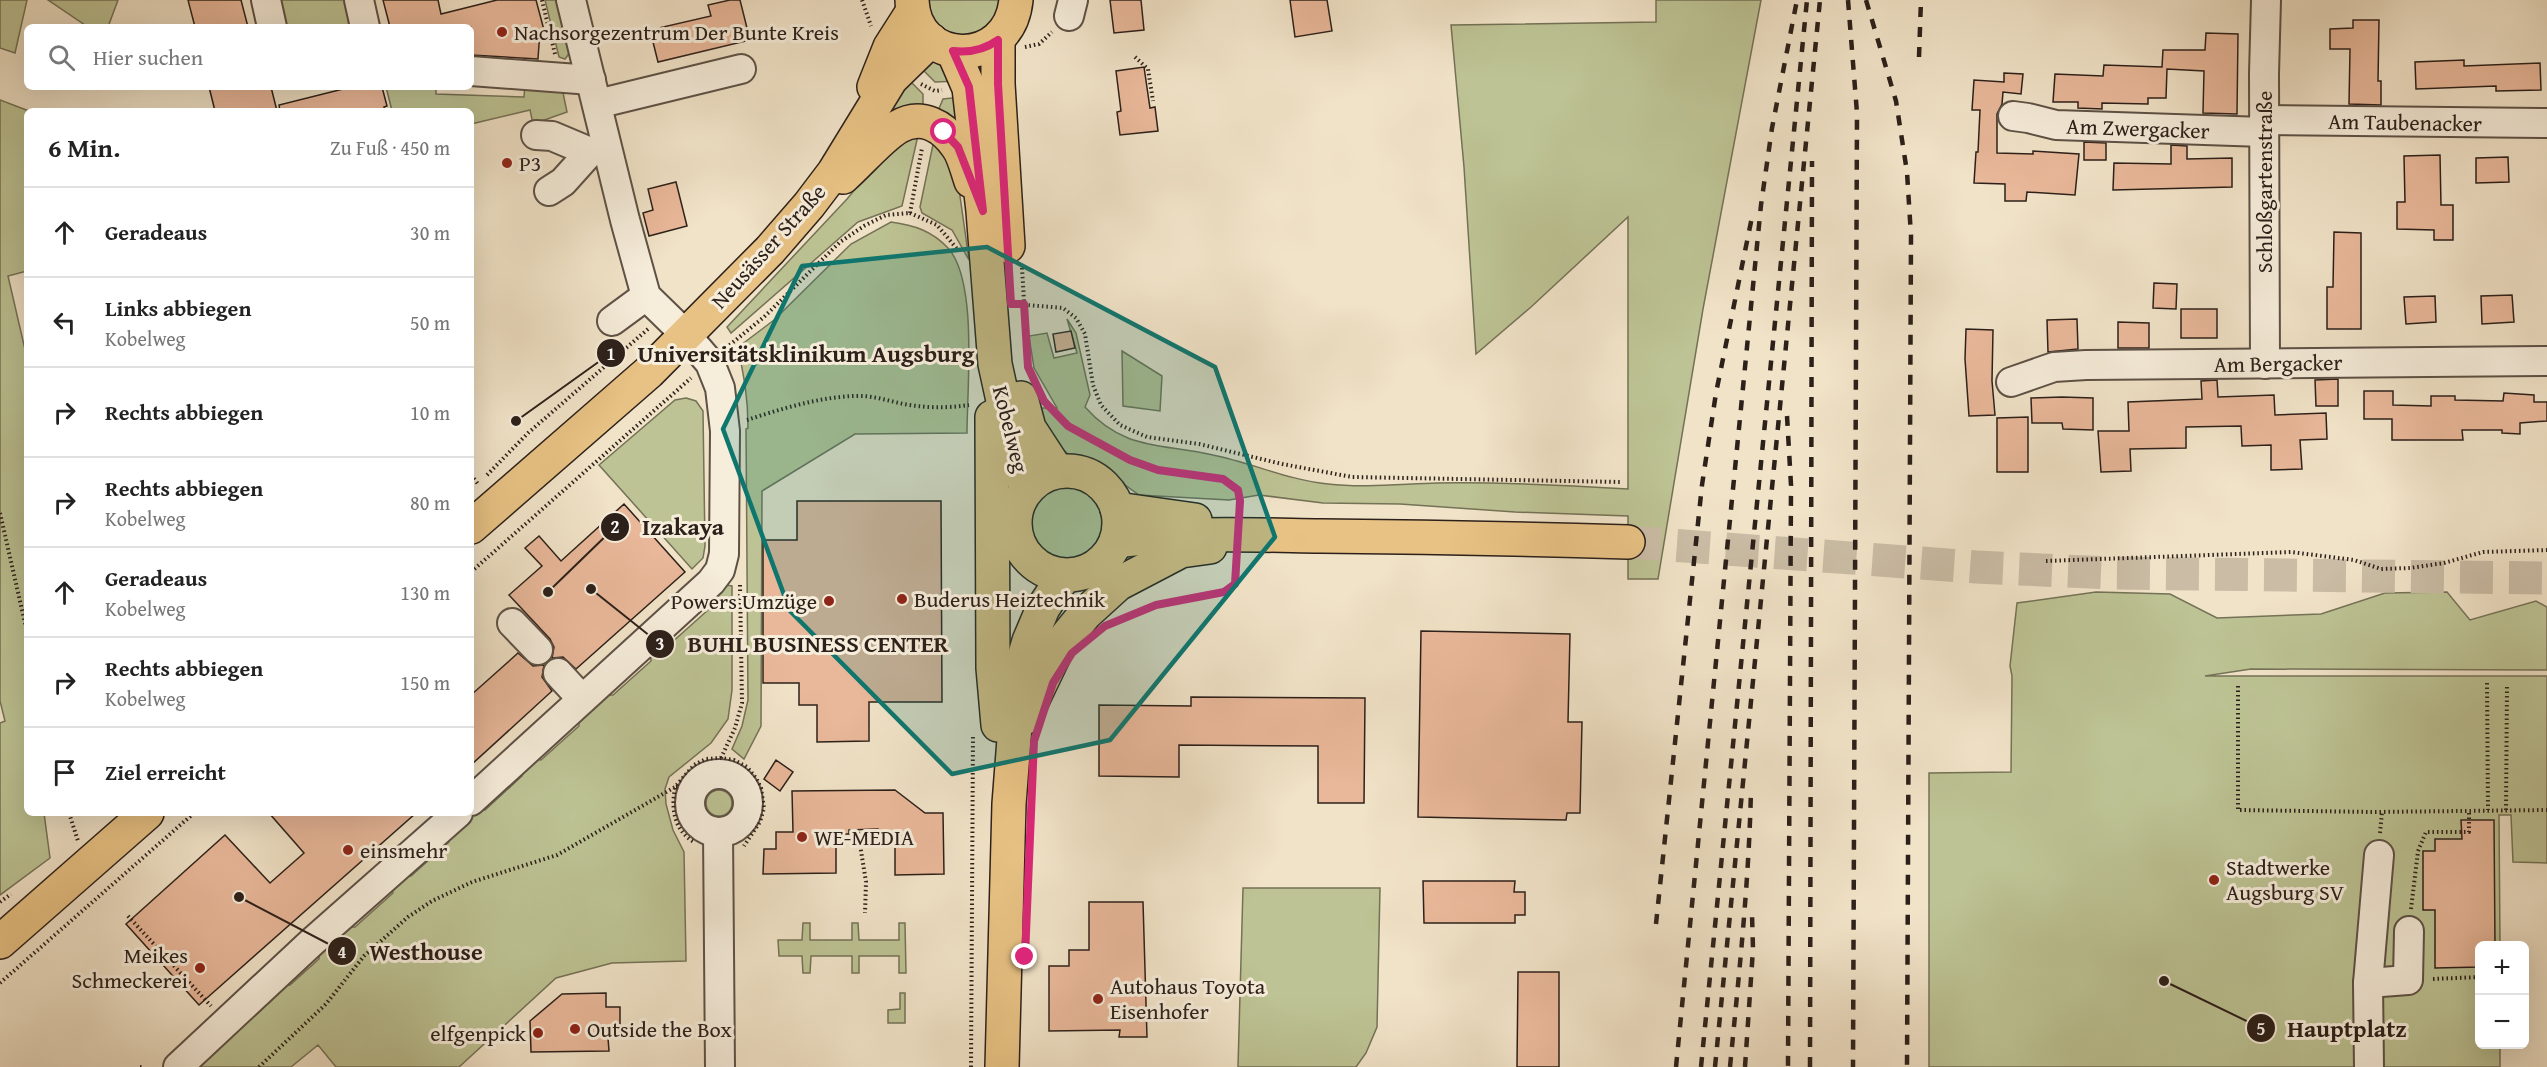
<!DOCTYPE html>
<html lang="de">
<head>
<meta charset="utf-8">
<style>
	body { margin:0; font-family:"Gentium Book Plus",serif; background:#f6f6f6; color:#222 }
	.controls { position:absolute; right:18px; bottom:18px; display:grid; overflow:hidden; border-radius:9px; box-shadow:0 6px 24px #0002 }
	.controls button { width:54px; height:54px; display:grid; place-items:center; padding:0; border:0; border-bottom:2px solid #e0e0e0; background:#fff; color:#222; font:30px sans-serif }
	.stop { position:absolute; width:18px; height:18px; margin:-14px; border:4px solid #db2777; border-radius:50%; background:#fff }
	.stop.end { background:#db2777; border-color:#fff; box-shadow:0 2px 6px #0008 }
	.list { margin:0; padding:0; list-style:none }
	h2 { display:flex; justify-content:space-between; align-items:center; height:78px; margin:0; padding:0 24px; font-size:26px }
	h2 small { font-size:20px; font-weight:400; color:#767676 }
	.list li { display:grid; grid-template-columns:39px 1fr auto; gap:18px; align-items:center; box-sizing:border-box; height:90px; padding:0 24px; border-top:2px solid #e0e0e0 }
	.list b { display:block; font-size:22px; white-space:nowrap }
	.list p { margin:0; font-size:20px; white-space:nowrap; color:#767676 }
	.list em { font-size:20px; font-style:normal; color:#767676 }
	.icon { flex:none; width:33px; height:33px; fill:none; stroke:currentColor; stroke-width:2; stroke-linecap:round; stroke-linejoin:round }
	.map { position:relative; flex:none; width:2547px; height:1067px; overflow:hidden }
	.search { position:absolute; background:#fff; box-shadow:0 6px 24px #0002; left:24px; top:24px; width:450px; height:66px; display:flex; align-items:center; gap:15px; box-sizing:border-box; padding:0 21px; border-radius:9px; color:#767676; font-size:22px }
	.panel { position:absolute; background:#fff; box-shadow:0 6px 24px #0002; left:24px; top:108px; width:450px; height:708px; border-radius:9px }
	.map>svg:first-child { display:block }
</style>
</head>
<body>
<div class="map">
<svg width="2547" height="1067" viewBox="0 0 2547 1067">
	<rect width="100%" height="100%" fill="#f1e3c8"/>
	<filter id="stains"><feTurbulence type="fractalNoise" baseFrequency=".00333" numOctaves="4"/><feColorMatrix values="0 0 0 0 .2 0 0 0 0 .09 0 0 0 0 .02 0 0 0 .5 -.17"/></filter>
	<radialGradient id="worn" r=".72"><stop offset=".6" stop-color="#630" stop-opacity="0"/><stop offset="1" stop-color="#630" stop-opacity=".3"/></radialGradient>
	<g fill="#bdc394" stroke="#747257" stroke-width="1.5">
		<path d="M0,0H27L15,53L0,48Z"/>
		<path d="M48,0H118L108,27H88Z"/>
		<path d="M276,0H348L354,27H283Z"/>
		<path d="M545,0H557L571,51L565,59L559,57Z"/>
		<path d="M923,0H1005L1004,8L978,38L939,32Z"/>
		<path d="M1656,0H1761L1703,309L1658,579H1628V516L1515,512L1400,504L1323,503L1259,495L1229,500L1139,495L1107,472L1068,454L1042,430L1036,408H1057L1034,368L1029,336L1047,333L1054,358L1077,353L1067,319L1076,333L1090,395L1085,407C1124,451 1161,443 1213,455C1252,463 1288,480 1328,484C1364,488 1401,484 1437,483C1501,482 1564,485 1628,489V217L1531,307L1476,354L1464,167L1451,25L1656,22Z"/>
		<path d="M940,60L958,81L935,82L918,65Z"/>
		<path d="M905,76L923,94V108L875,128Z"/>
		<path d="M561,83L567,112L533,124L530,110L471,124V111H392L386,87H436V94L524,97L525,84Z"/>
		<path d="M962,97L966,131L938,111L943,99Z"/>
		<path d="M0,100L29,111H27V271L8,276L27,358V813H44L50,858L0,895V723L5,721L0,701Z"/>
		<path d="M919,131L902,206L858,222L731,333L727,327L847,199L882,157Z"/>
		<path d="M935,135L957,175L969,260L952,230L922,213L920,207Z"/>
		<path d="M891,222C914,225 932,231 948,248C978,281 967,388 967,433L855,434L762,491L761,726L744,759L732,749L742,726L748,700L746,429L748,428C748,400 745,375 737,348L774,320L851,244Z"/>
		<path d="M1122,351L1162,376L1160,411L1123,406Z"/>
		<path d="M686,398L696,401L703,411L705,546L703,558L692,569L599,465L675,400Z"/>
		<circle cx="1067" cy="524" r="41"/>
		<path d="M726,585L732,586V690L728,719L711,743L669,777L665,789L666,804L673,830L684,852L686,961L612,963L556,978L459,1067H336L318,1045L291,1067H190L223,1034H234L272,1000V991L280,985H290L319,959V950L345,927H355L393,893L392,884L401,876H411L449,842V833L474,810H485L522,776V768L531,759L541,760L579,726L578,717L603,695H613L651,661L650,652L659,644H670L708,610L707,601Z"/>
		<path d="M2096,592L2170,594L2217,618L2321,614L2385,593L2447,592L2470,620L2536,601L2547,607V670L2251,669L2205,676H2547V863L2513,862L2511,815H2499L2500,945L2480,946V1044L2500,1045V1067H1929V773L2011,772L2012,676L2010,666L2017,603Z"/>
		<circle cx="719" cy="803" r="13"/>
		<path d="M1243,888H1380L1377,1027L1366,1053L1356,1067H1238Z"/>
		<path d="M803,923H810V940H852V923H858L859,940H899V923H905L906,973H899V956H859V973H852V956H811L810,973H803L802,956H779L778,940H802Z"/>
		<path d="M900,993H905V1023H888V1010L900,1009Z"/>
	</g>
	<g fill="#e9b89a" stroke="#2c201a" stroke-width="1.5">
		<path d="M188,0H241L248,27H195Z"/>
		<path d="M383,0H438L441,14L497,0H536L544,30H540L538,59L471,55V27H390Z"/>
		<path d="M730,0H740L750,40L658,62L650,30L711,16L708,5Z"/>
		<path d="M1110,0H1141L1144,30L1114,33Z"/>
		<path d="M1290,0H1327L1332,31L1295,37Z"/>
		<path d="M2353,20H2379L2378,81H2381V105L2349,104L2350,49H2330V29L2353,28Z"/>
		<path d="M2206,33L2238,34L2237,114L2203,113L2204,71L2167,69L2166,98H2148V104L2102,103V109L2078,108V102H2053L2055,74L2103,76L2104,65L2162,67L2163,50H2205Z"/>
		<path d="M2464,60V66L2540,63L2541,90L2496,91V86L2416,89L2415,62Z"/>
		<path d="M1144,67L1150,108L1155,107L1158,131L1120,135L1117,112L1121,111L1116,71Z"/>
		<path d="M2004,73L2023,74L2021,94L2003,92L2002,104L1997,114V153L2033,154V151L2079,154L2075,195L2027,192L2026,201H2005V184L1974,183L1976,152H1978L1980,110H1972L1974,80L2004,82Z"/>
		<path d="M209,87H271L277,111H215Z"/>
		<path d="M351,87H382L387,106L384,107L385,111H280L279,105Z"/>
		<path d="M2084,142L2106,143V160H2084Z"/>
		<path d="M2171,145L2187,146V159L2232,158V187L2113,190L2114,163L2171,164Z"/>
		<path d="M2440,155L2441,205H2453V240H2434V230L2397,229V202H2405L2404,156Z"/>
		<path d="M2508,157L2509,182L2476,183V158Z"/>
		<path d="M676,182L687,226L649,236L643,213L653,210L648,189Z"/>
		<path d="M2334,232L2361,233V329H2327V287H2333Z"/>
		<path d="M2154,283L2177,284L2176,309L2153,308Z"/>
		<path d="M2512,295L2514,322L2482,324L2481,296Z"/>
		<path d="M2435,296L2436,322L2406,324L2404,297Z"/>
		<rect x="2181" y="309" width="36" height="29"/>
		<path d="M2077,319L2078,349L2048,352L2047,320Z"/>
		<path d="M2118,322L2149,323V348H2118Z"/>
		<path d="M1966,329L1993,330L1992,381L1995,415L1969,416L1965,359Z"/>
		<path d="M1071,331L1075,348L1056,352L1053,334Z"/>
		<path d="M2338,379V406H2316L2315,380Z"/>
		<path d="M2217,380L2218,397L2274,395L2275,415L2326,413L2327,439L2300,440L2302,469L2271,470V445L2242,446L2241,426L2186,427V448L2130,449L2131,471L2101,472L2098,431H2129L2128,402L2202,399L2201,381Z"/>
		<path d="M2364,391H2393V405L2431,406V396H2455V400L2503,401L2504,393L2534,395V402H2547V421L2520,423V434L2502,433V430H2462L2463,440H2392V419H2364Z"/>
		<path d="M2062,397L2093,398V430L2063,429L2062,423H2032L2031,398Z"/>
		<path d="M2028,417V472H1997V418Z"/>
		<path d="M797,501H941L942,702H869V741L817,742V705H799V683H763V540H797Z"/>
		<path d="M624,504L685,572L576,669L563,657L552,658L554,647L550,639L509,595L542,566L525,548L539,536L561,561Z"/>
		<path d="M1421,631L1570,634L1568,722H1582L1580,813H1567L1566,820L1418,817Z"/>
		<path d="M518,653L533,666L544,665L542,677L552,691L471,765V695Z"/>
		<path d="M1191,697L1365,698L1364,803H1318V746L1179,745V777L1099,776V705L1191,706Z"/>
		<path d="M776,760L793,772L780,791L764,779Z"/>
		<path d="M895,790L925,813H943L944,874L895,875V841L878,829L849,830V834H836V873L763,874L764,849H776V832H793L792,791Z"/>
		<path d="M269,813H416L199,1005L126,924L225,835L270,883L304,853Z"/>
		<path d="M2461,820H2494L2495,945H2480V967L2435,968V910H2423V851H2435V839H2462Z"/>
		<path d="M1423,881H1515L1514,892H1525V915H1515V923H1424Z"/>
		<path d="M1089,902H1143L1147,1037H1119L1120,1030L1049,1031V966H1069V950H1089Z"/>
		<path d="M1518,972H1559V1067H1517Z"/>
		<path d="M606,993V1007H620V1038H608L609,1051L531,1052L530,1021L562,994Z"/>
	</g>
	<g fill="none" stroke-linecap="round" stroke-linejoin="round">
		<path stroke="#cabca5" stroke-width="33" stroke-dasharray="33 16" stroke-linecap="butt" d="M1628,542L1976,567L2110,573L2547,578"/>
		<defs>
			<g id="minor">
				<path d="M266,0L272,27"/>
				<path d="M359,0L365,27"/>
				<path d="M1069,16L1073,0"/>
				<path d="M471,71L591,80"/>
				<path d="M597,104L741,69"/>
				<path d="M2013,116L2028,118L2056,125L2264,132"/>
				<path d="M2264,120L2547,123"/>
				<path d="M536,135L552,136L590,152L563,182L549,191"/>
				<path d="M612,321L646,296"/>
				<path d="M2265,364L2264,74L2266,0"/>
				<path d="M2011,382L2054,367L2086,365L2547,361"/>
				<path d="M512,623L538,650"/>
				<path d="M558,673L582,699"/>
				<circle cx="719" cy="803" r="29"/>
				<path d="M471,801L711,582L720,570L724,554L725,431L720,388L710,363L686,335L646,296L625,220L571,0"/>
				<path d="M718,833L720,1067"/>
				<path d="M2368,983L2408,980L2409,931"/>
				<path d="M178,1067L312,942L458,813"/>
				<path d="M2369,1067L2368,983L2379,855"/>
			</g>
			<g id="major">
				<path d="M912,0C914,67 1009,70 1016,0"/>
				<path d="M998,40V84L1008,246"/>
				<path d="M953,51L969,88L983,211L995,364L1016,460L1027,488"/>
				<path d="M874,87L890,47L913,11"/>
				<path d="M843,177C859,163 881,137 898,127C921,113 943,126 957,146C964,155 967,170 971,181"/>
				<path d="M1021,398L1029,428L1057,471"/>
				<path d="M992,417L993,668L998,725"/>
				<circle cx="1067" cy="523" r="52"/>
				<path d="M1117,509L1195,520"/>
				<path d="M471,527L649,372L770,250L809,205L834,172L891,79L931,40"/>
				<path d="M1116,541C1184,532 1253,535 1321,536C1424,537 1526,539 1628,542"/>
				<path d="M1024,718L1058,647L1085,614L1118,584L1181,551L1210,547"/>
				<path d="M0,942L147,813"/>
				<path d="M1002,1067L1009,804L1019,675L1029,641L1043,608L1064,576"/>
			</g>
		</defs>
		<use href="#minor" stroke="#5d5146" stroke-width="32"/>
		<use href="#major" stroke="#2c201a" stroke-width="36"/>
		<g stroke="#2c201a" stroke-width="4" stroke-dasharray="1.5 3" stroke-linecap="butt">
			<path d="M542,0L555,54"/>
			<path d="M862,0L871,26"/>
			<path d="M1025,47L1039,44L1052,32"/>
			<path d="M1135,57L1148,69L1153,101"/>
			<path d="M921,84L935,91L942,90"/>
			<path d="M910,213L937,225L958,250"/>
			<path d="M910,213L922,148"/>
			<path d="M1022,268L1028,367L1031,373"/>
			<path d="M1015,304L1063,308L1076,318L1085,334L1093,385L1101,405L1120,425L1147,437L1199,444L1282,464L1352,477L1621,482"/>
			<path d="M726,348L764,317L840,242L864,226L886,215L910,213"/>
			<path d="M1053,410L1068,426L1130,460L1158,470L1223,479L1238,490L1240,501"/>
			<path d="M747,420C781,409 819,397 855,396C874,395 891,402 909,405C930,408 949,408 969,405"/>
			<path d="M471,475L478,484"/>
			<path d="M487,475L528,433L648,329"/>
			<path d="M0,513L27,632"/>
			<path d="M2046,561L2291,552L2354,560L2381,569L2410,568L2444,563L2483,552L2547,550"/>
			<path d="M471,572L691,378"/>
			<path d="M1119,620L1156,605L1224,592L1235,584L1236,571"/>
			<path d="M2487,683L2488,810"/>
			<path d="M2238,686V810L2374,812L2547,810"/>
			<path d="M721,758L735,728L742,703L740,584"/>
			<path d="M676,787L696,784"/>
			<path d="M675,788C671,809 674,830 694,842"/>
			<path d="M2506,810L2507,685"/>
			<path d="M69,813L78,841"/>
			<path d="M858,832L866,882L865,913"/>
			<path d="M2380,833L2382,812"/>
			<path d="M0,902L11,894"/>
			<path d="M2411,909L2418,851L2426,832H2469V810"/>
			<path d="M128,916L211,1006"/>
			<path d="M2433,979L2480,977"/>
			<path d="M0,983L194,813"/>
			<path d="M140,1067H142"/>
			<path d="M259,1067L326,1004L364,956L408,917L432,901L472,882L557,855L675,787L694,765L706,759L721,758L734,760L747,767L756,778L761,788L764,808L760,822L744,846"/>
			<path d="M971,1067L973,735"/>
		</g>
		<use href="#minor" stroke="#f6eddb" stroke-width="28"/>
		<use href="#major" stroke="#e8c284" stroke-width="33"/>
		<g stroke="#2c201a" stroke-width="4.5" stroke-dasharray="10 10" stroke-linecap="butt">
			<path d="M1848,0L1857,113L1853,1067"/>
			<path d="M1866,0L1896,101L1907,172L1911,236L1907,1067"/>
			<path d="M1919,57L1921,0"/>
			<path d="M1787,416L1791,485L1788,1067"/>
			<path d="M1656,924L1702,485L1716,393L1752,217"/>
			<path d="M1676,1067L1761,205L1772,128L1797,0"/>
			<path d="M1701,1067L1807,0"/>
			<path d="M1715,1067L1820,0"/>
			<path d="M1730,1067C1739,974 1749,882 1751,789"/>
			<path d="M1745,1067L1753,949L1752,914"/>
			<path d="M1810,1067L1812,161"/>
		</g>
		<path stroke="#2c201a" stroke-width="4" stroke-dasharray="1.5 3" stroke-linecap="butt" d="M1236,571L1240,501"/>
	</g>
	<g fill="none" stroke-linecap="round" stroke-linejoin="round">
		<path stroke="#db2777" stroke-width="8" d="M944,132L958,147L983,211L969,87L953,51C970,53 984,50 998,40V84L1011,304H1024L1028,367L1044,401L1068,426L1130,460L1158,470L1223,479L1238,490L1240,501L1235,584L1224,592L1156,605L1105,626L1072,653L1053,683L1034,741L1025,957"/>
	</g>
	<path fill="#0f766e" fill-opacity="0.2" stroke="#0f766e" stroke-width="4.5" stroke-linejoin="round" d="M987,247L1215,367L1275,537L1110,740L952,774L790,611L723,429L802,266Z"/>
	<g fill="#8f2418" stroke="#f6eddb" stroke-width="2">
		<circle cx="502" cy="32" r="6"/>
		<circle cx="507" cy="163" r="6"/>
		<circle cx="902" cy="599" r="6"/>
		<circle cx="829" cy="601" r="6"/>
		<circle cx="802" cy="837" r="6"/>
		<circle cx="348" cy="850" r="6"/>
		<circle cx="2214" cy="880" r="6"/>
		<circle cx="200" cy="968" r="6"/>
		<circle cx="1098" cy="999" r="6"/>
		<circle cx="575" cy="1029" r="6"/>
		<circle cx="538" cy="1033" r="6"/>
	</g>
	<g text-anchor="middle" stroke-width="6" stroke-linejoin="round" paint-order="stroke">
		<g font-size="22" fill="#2c201a" stroke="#f6eddb" text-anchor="start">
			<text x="514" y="40">Nachsorgezentrum Der Bunte Kreis</text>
			<text x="519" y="171">P3</text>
			<text x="914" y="607">Buderus Heiztechnik</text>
			<text x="817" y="609" text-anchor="end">Powers Umzüge</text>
			<text x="814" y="845">WE-MEDIA</text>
			<text x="360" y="858">einsmehr</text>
			<text x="2226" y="875">Stadtwerke<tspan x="2226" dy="25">Augsburg SV</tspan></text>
			<text x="188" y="963" text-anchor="end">Meikes<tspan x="188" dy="25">Schmeckerei</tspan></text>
			<text x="1110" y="994">Autohaus Toyota<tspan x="1110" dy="25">Eisenhofer</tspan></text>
			<text x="587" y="1037">Outside the Box</text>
			<text x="526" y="1041" text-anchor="end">elfgenpick</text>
		</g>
		<g font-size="22" fill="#2c201a" stroke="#f6eddb">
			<text transform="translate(2405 122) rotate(1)" y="8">Am Taubenacker</text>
			<text transform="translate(2138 128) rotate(2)" y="8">Am Zwergacker</text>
			<text transform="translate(2264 182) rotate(-90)" y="8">Schloßgartenstraße</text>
			<text transform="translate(768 246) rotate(-48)" y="8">Neusässer Straße</text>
			<text transform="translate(2278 363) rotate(-1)" y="8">Am Bergacker</text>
			<text transform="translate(1011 429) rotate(76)" y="8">Kobelweg</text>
		</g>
	</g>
	<path fill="none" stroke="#2c201a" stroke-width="2" d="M516 421L611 353M548 592L615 527M591 589L660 644M239 897L342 951M2164 981L2261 1028"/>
	<g fill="#2c201a" stroke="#f6eddb" stroke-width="2">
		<circle cx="516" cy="421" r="6"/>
		<circle cx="548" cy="592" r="6"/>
		<circle cx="591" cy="589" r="6"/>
		<circle cx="239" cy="897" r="6"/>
		<circle cx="2164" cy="981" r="6"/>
		<circle cx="611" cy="353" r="15"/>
		<circle cx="615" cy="527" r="15"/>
		<circle cx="660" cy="644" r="15"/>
		<circle cx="342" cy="951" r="15"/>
		<circle cx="2261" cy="1028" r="15"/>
	</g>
	<g font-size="18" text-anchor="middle" font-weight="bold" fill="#fff">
		<text x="611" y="360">1</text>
		<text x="615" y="533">2</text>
		<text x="660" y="650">3</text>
		<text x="342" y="958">4</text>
		<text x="2261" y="1035">5</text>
	</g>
	<g font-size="24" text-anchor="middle" font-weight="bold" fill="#2c201a" stroke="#f6eddb" stroke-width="6" stroke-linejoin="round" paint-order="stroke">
		<text x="806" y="362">Universitätsklinikum Augsburg</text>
		<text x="683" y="535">Izakaya</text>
		<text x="818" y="652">BUHL BUSINESS CENTER</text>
		<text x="426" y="960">Westhouse</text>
		<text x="2347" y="1037">Hauptplatz</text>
	</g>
	<rect width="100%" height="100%" filter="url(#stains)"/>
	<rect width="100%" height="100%" fill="url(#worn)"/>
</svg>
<div class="controls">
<button>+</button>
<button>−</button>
</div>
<div class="stop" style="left:944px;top:132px"></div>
<div class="stop end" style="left:1025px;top:957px"></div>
<div class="search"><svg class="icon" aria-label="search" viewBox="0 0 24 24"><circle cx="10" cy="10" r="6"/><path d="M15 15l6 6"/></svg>Hier suchen</div>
<section class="panel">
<h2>6 Min.<small>Zu Fuß · 450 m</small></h2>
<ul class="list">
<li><svg class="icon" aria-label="ahead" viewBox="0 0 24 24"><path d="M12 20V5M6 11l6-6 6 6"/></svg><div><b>Geradeaus</b></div><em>30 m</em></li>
<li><svg class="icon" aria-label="left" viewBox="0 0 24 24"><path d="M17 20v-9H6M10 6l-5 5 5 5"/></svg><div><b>Links abbiegen</b><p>Kobelweg</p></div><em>50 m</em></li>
<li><svg class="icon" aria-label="right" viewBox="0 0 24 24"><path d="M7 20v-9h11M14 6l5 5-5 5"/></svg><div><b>Rechts abbiegen</b></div><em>10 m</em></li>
<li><svg class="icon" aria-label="right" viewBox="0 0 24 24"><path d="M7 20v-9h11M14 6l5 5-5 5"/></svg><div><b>Rechts abbiegen</b><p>Kobelweg</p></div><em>80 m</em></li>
<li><svg class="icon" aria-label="ahead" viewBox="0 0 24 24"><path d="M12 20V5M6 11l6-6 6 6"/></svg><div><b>Geradeaus</b><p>Kobelweg</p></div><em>130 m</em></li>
<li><svg class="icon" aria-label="right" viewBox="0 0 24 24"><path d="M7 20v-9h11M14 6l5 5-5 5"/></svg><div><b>Rechts abbiegen</b><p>Kobelweg</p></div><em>150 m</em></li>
<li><svg class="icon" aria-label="arrive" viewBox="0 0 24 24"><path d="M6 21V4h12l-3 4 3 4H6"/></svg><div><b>Ziel erreicht</b></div></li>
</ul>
</section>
</div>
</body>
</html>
